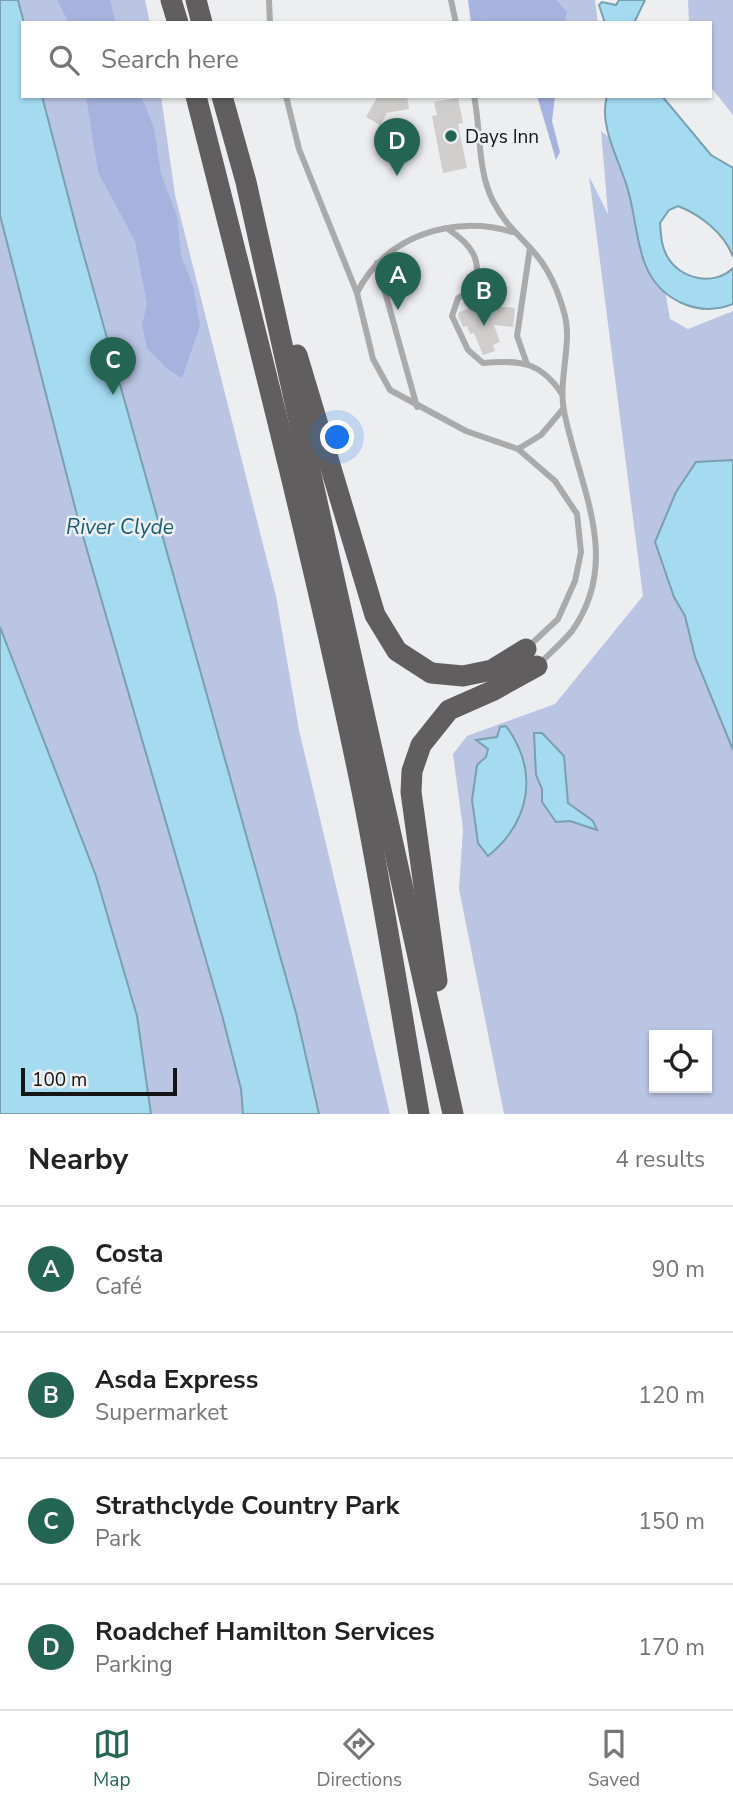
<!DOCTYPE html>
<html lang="en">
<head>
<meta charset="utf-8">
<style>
	body { margin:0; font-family:"Nunito Sans",sans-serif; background:#f2f2f2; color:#222 }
	.controls { position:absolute; right:21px; bottom:21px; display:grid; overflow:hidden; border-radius:0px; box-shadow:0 2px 5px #0004 }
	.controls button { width:63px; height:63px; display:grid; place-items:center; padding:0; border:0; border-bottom:2px solid #e0e0e0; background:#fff; color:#222; font:35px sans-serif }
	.scale { position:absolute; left:21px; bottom:18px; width:156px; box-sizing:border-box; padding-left:7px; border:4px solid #141515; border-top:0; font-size:19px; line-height:24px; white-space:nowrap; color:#141515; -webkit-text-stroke:5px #edeef0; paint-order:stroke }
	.you { position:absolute; left:338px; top:438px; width:24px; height:24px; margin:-18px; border:5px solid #fff; border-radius:50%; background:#1a73e8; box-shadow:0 0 0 10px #1a73e833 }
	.badge { display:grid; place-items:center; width:46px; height:46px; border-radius:50%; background:#246452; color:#fff; font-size:23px; font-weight:700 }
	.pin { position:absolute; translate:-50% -58px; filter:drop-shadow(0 2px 4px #0008) }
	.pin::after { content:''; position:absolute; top:37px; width:24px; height:21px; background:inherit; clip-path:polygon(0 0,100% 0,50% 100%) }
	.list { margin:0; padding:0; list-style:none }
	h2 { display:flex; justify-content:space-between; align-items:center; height:91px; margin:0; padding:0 28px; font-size:30px }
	h2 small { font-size:23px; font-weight:400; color:#767676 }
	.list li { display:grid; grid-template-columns:46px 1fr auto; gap:21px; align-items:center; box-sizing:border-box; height:126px; padding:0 28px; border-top:2px solid #e0e0e0 }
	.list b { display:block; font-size:26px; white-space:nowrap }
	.list p { margin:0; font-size:23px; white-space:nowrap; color:#767676 }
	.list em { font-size:23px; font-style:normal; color:#767676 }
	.icon { flex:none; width:38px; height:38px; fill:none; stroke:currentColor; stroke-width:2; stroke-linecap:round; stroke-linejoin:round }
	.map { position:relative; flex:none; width:733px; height:1114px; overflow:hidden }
	.search { position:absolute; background:#fff; box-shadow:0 2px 5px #0004; left:21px; right:21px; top:21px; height:77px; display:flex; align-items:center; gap:18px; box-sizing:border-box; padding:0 24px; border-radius:0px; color:#767676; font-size:26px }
	.sheet { height:595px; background:#fff }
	nav { display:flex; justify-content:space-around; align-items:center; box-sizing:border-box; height:98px; border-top:2px solid #e0e0e0; background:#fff; font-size:19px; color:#767676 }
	nav a { display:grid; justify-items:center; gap:4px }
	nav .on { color:#246452 }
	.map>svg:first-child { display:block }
</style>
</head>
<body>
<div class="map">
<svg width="733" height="1114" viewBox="0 0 733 1114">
	<rect width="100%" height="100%" fill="#edeef0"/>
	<g fill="#bac5e4" fill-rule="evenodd">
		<path d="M0,0H145L150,23H23V96H161L175,195L276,596L299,730L390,1114H0Z"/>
		<path d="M535,0H595L598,23H542Z"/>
		<path d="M688,0H733V115L710,86V23H689Z"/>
		<path d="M601,131L644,166L670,319L688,329L733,311V1114H504L459,889L463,829L453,754L467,736L555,704L643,596L589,176L608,214ZM654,1035H707V1088H654Z"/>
	</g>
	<g fill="#a5b3de">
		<path d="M57,0H110L116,23H69Z"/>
		<path d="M468,0H556L567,12L565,23H471Z"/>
		<path d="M86,96H141L154,128L161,174L177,216L181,256L193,286L200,326L182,378L166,368L147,348L142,325L147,304L135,241L98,172Z"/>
		<path d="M537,96H555L552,121L560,152L556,160Z"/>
	</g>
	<g fill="#a4dbf1" stroke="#79a0af" stroke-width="2">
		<path d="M0,0H18L24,23L23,96H42L79,238L296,1013L319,1114H243L241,1089L222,1015L78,519L0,215Z"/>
		<path d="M619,0H645L634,23H605L599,5L602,2L616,5Z"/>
		<path d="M607,96H662L711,155L733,168V257C725,234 701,215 678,206L669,210L660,223C661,234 661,246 667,256C679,279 714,287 733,268V304C698,318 659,300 645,264C636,241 635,214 628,190C620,161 598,126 607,96Z"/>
		<path d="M733,460V750L695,657L685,616L674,597L655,542L676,492L696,462Z"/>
		<path d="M0,627L96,876L137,1016L151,1114H0Z"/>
		<path d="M506,726C539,771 531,821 488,856L478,843L472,800L477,765L486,757L488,749L476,740L497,737L500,727Z"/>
		<path d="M534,733H542L564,756L568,803L593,821L597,830L570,821L556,822L542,802V789L536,775Z"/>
	</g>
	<g fill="#cfcecd">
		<path d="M378,96H407L409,109L387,113L380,125L366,117Z"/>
		<path d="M458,98L463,123L458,124L467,168L443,173L432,116L437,115L434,102Z"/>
		<path d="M492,300L494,306L515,308L513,327L494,325L500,342L493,345L495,351L483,355L474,333L470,334L467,326L463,327L458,316L459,312Z"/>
	</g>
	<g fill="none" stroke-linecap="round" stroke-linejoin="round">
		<g stroke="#abaaaa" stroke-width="6">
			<path d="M269,0L270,23"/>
			<path d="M451,0L456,23"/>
			<path d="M286,96L299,149L357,293L373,359L390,390L466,431L518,449L555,481L577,514L581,552L575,581L558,619L527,648"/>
			<path d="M474,96C481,129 477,170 493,201C505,224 516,232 532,250C549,268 559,293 565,316C572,344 558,381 564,411C579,487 623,559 572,631C562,643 549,654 538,665"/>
			<path d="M448,229C472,245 483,260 474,289L458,298L452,316L468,350L483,363C520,360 540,361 562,394"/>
			<path d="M377,263L417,407"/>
			<path d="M357,293C384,236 454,214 512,232"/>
			<path d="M527,364L517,336L530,248"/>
			<path d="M518,449L541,435L563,409"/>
		</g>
		<g stroke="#605e5e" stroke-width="21">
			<path d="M171,0L178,23"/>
			<path d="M196,0L202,23"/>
			<path d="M196,96C254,325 313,554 361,786C383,895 400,1005 419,1114"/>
			<path d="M222,96L246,182L453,1114"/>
			<path d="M297,355L375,615L397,651L431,673L463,676L492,670L526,649"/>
			<path d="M437,981L411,792L412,771L421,745L449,710L492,691L537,666"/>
		</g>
	</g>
	<circle fill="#246452" stroke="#edeef0" stroke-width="2.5" cx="451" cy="136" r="7"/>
	<g text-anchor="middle" stroke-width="5" stroke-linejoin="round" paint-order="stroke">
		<g font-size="19" fill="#141515" stroke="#edeef0" text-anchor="start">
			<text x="465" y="143">Days Inn</text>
		</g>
		<g font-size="21" font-style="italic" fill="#175d73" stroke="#edeef0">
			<text x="120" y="534">River Clyde</text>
		</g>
	</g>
</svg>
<div class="controls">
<button><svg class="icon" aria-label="locate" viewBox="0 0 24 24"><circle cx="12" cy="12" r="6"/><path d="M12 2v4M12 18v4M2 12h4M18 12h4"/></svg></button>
</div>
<div class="scale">100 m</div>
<div class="you"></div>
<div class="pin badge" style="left:398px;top:310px">A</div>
<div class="pin badge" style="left:484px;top:326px">B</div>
<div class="pin badge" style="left:113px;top:395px">C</div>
<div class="pin badge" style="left:397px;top:176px">D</div>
<div class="search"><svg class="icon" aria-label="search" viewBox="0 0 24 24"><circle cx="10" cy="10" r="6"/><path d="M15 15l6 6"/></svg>Search here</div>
</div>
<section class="sheet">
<h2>Nearby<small>4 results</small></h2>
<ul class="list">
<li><span class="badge">A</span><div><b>Costa</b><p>Café</p></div><em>90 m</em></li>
<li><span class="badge">B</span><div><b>Asda Express</b><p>Supermarket</p></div><em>120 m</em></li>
<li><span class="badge">C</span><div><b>Strathclyde Country Park</b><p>Park</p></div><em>150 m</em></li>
<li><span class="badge">D</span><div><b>Roadchef Hamilton Services</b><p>Parking</p></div><em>170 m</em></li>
</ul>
</section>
<nav>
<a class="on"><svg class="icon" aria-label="map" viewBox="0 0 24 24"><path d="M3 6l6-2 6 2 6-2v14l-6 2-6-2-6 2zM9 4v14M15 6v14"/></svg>Map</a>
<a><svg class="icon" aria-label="directions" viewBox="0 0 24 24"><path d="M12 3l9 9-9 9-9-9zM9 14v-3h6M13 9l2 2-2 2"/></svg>Directions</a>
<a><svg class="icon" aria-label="saved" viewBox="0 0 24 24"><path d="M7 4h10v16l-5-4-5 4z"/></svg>Saved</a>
</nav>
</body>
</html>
